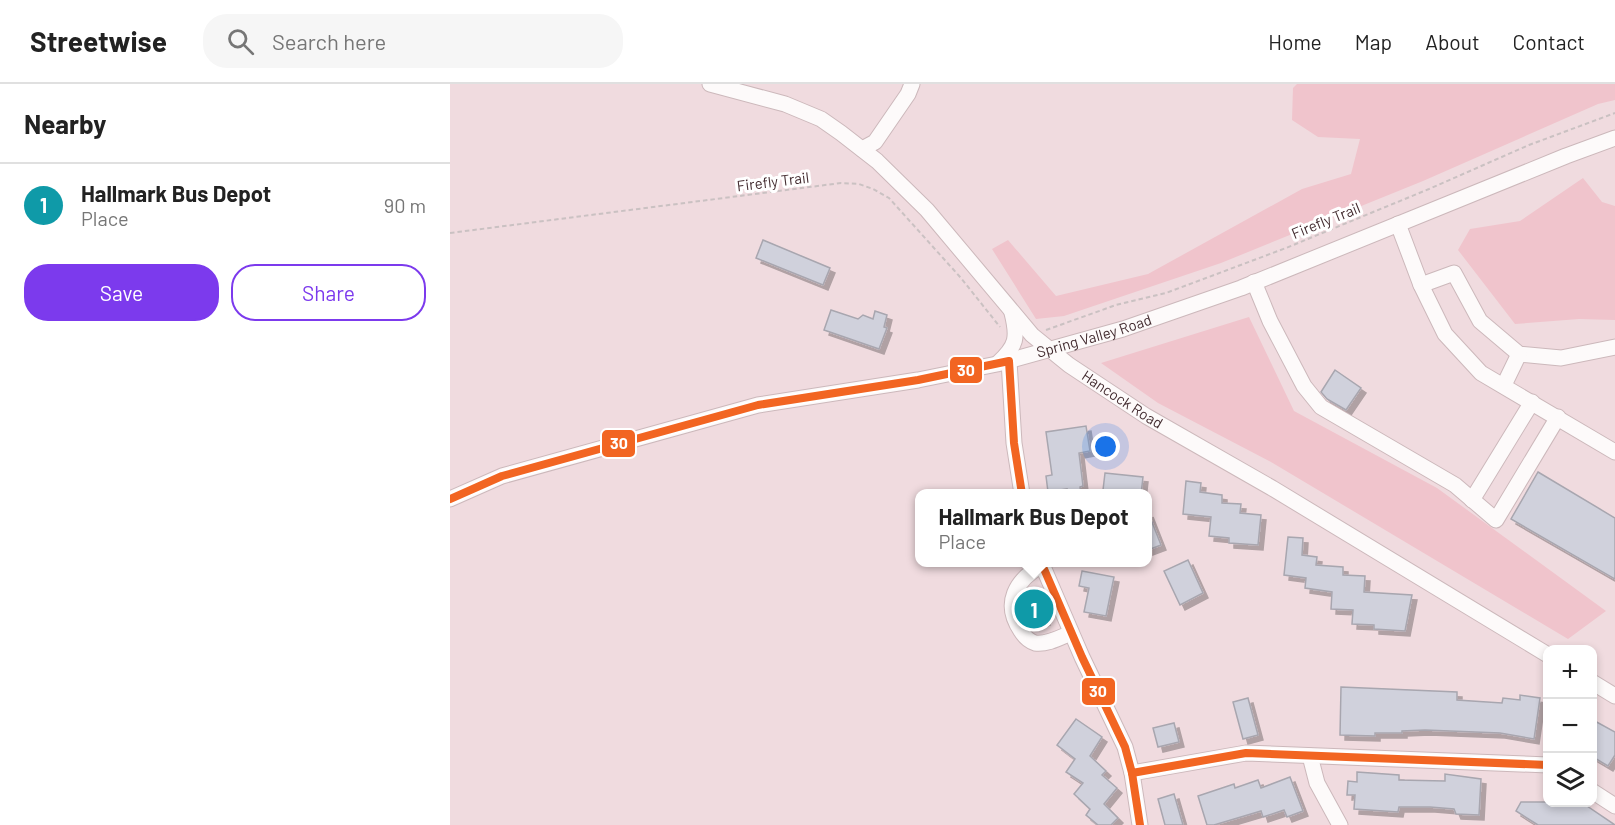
<!DOCTYPE html>
<html lang="en">
<head>
<meta charset="utf-8">
<style>
	body { margin:0; font-family:Barlow,sans-serif; background:#f6f6f6; color:#222 }
	.controls { position:absolute; right:18px; bottom:18px; display:grid; overflow:hidden; border-radius:12px; box-shadow:0 3px 9px #0003 }
	.controls button { width:54px; height:54px; display:grid; place-items:center; padding:0; border:0; border-bottom:2px solid #e0e0e0; background:#fff; color:#222; font:30px sans-serif }
	.you { position:absolute; left:656px; top:363px; width:21px; height:21px; margin:-15px; border:4px solid #fff; border-radius:50%; background:#1a73e8; box-shadow:0 0 0 9px #1a73e833 }
	.badge { display:grid; place-items:center; width:39px; height:39px; border-radius:50%; background:#7c3aed; color:#fff; font-size:20px; font-weight:700 }
	.pin { position:absolute; translate:-50% -50%; border:3px solid #fff; box-shadow:0 2px 6px #0006 }
	.popup { position:absolute; left:465px; top:405px; width:237px; height:78px; box-sizing:border-box; display:grid; place-content:center; border-radius:12px; background:#fff; filter:drop-shadow(0 2px 4px #0005); font-size:20px; white-space:nowrap; color:#767676 }
	.popup b { font-size:22px; color:#222 }
	.popup::after { content:''; position:absolute; left:50%; top:100%; margin-left:-12px; border:12px solid transparent; border-top-color:#fff }
	.list { margin:0; padding:0; list-style:none }
	h2 { display:flex; justify-content:space-between; align-items:center; height:78px; margin:0; padding:0 24px; font-size:26px }
	h2 small { font-size:20px; font-weight:400; color:#767676 }
	.list li { display:grid; grid-template-columns:39px 1fr auto; gap:18px; align-items:center; box-sizing:border-box; height:84px; padding:0 24px; border-top:2px solid #e0e0e0 }
	.list b { display:block; font-size:22px; white-space:nowrap }
	.list p { margin:0; font-size:20px; white-space:nowrap; color:#767676 }
	.list em { font-size:20px; font-style:normal; color:#767676 }
	.actions { display:flex; gap:12px; padding:18px 24px }
	.actions a { flex:1; padding:14px 0; border:2px solid #7c3aed; border-radius:24px; text-align:center; font-size:21px; color:#7c3aed }
	.actions .main { background:#7c3aed; color:#fff }
	.icon { flex:none; width:33px; height:33px; fill:none; stroke:currentColor; stroke-width:2; stroke-linecap:round; stroke-linejoin:round }
	.map { position:relative; flex:none; width:1165px; height:741px; overflow:hidden }
	header { display:flex; align-items:center; gap:36px; box-sizing:border-box; height:84px; padding:0 30px; background:#fff; border-bottom:2px solid #e0e0e0 }
	header strong { font-size:28px }
	nav { display:flex; gap:33px; margin-inline-start:auto; font-size:21px }
	.search { width:420px; height:54px; background:#f6f6f6; display:flex; align-items:center; gap:15px; box-sizing:border-box; padding:0 21px; border-radius:24px; color:#767676; font-size:22px }
	main { display:flex }
	aside { flex:1; background:#fff }
	.map>svg:first-child { display:block }
</style>
</head>
<body>
<header>
<strong>Streetwise</strong>
<div class="search"><svg class="icon" aria-label="search" viewBox="0 0 24 24"><circle cx="10" cy="10" r="6"/><path d="M15 15l6 6"/></svg>Search here</div>
<nav><a>Home</a><a>Map</a><a>About</a><a>Contact</a></nav>
</header>
<main>
<aside>
<h2>Nearby<small></small></h2>
<ul class="list">
<li><span class="badge" style="background:#0f9aa8">1</span><div><b>Hallmark Bus Depot</b><p>Place</p></div><em>90 m</em></li>
</ul>
<div class="actions"><a class="main">Save</a><a>Share</a></div>
</aside>
<div class="map">
<svg width="1165" height="741" viewBox="0 0 1165 741">
	<defs>
		<filter id="shadow"><feDropShadow dx="5" dy="5" stdDeviation="0" flood-color="#0004"/></filter>
	</defs>
	<rect width="100%" height="100%" fill="#f0dbdf"/>
	<g fill="#f0c4cc">
		<path d="M847,0H1165V16L1148,20L973,97L771,179L614,232L586,235L542,165L558,156L606,212L698,190L852,105L901,90L910,55L868,53L842,36L843,4Z"/>
		<path d="M1133,94L1152,118L1165,122V236L1129,235L1065,240L1008,166L1020,145L1070,137Z"/>
		<path d="M799,233L844,327L987,404L1156,527L1118,555L821,378L708,319L651,279Z"/>
	</g>
	<g fill="#d0d1dc" stroke="#a8a6af" stroke-width="1.5" filter="url(#shadow)">
		<path d="M313,156L380,184L373,201L306,174Z"/>
		<path d="M381,226L408,235L413,231L423,235L425,227L437,231L434,243L437,244L429,265L374,246Z"/>
		<path d="M885,286L911,304L896,326L877,315L871,308Z"/>
		<path d="M636,342L640,367L629,369L633,402L630,403L631,410H617V405L598,408L596,392L602,391L596,348Z"/>
		<path d="M1088,388L1165,434V495L1061,435Z"/>
		<path d="M655,389L693,393L691,410L653,406Z"/>
		<path d="M736,397L751,399L750,408L772,411V419L791,420L790,429L811,431L808,461L779,459V454L759,452L761,433L733,430Z"/>
		<path d="M698,428L711,461L698,466Z"/>
		<path d="M838,453L853,454L852,471L867,473L866,481L893,483V491L915,492L914,508L962,511L955,547L924,545V541L902,540L903,526L881,525L882,508L855,504L856,494L834,491Z"/>
		<path d="M738,476L753,509L730,521L714,487Z"/>
		<path d="M632,487L664,493L656,532L634,528L639,504L629,502Z"/>
		<path d="M584,510L595,536L584,540L574,514Z"/>
		<path d="M891,603L1007,608V616L1052,619L1053,614L1070,616V611L1090,614L1084,655L1050,649L975,646L952,647V649H925V652L890,651Z"/>
		<path d="M798,614L808,651L793,655L783,618Z"/>
		<path d="M626,635L652,653L640,672L656,687L652,691L667,704L654,720L668,734L661,741H648L636,731L640,725L624,710L633,699L616,688L625,675L607,661Z"/>
		<path d="M1143,636L1165,648V671L1158,682L1143,673Z"/>
		<path d="M724,639L729,658L708,663L703,644Z"/>
		<path d="M907,688L949,691V696L995,697V690L1031,695L1029,731L1006,730L1004,725L980,723H949L948,728L904,725L905,711H897L898,697L907,698Z"/>
		<path d="M840,693L853,727L837,733L834,726L813,733L811,727L764,741H757L748,712L784,700L785,704L808,696L811,704Z"/>
		<path d="M724,710L733,741H715L708,715Z"/>
		<path d="M1071,718H1131L1165,741H1088L1066,727Z"/>
	</g>
	<g fill="none" stroke-linecap="round" stroke-linejoin="round">
		<defs>
			<g id="minor">
				<path id="s1" d="M260,0L335,20L371,35L391,49L427,77L477,126L582,251L619,281L696,332L822,404L1098,571"/>
				<path d="M412,65L425,58L458,10L462,0"/>
				<path d="M948,140L971,201L995,250L1031,289L1165,368"/>
				<path d="M804,198L820,237L854,302L871,323L1005,401L1046,436L1108,333"/>
				<path d="M971,201L1004,189L1030,237L1069,270L1111,274L1165,263"/>
				<path d="M559,277L564,359L572,410"/>
				<path d="M548,279C567,262 568,253 562,229"/>
				<path d="M1054,301L1069,270"/>
				<path id="s2" d="M0,415L52,392L308,321L468,296L547,280L673,245L791,204L1116,72L1165,54"/>
				<path d="M1022,416L1082,318"/>
				<path d="M591,478L632,573L675,663L682,689L690,741"/>
				<path d="M592,481C566,496 552,519 571,547C574,552 579,557 585,559C597,561 611,553 621,549"/>
				<path d="M1142,598L1165,612"/>
				<path d="M860,672L867,699L890,741"/>
				<path d="M682,689L796,669L1098,681"/>
				<path d="M1142,707L1165,722"/>
			</g>
		</defs>
		<use href="#minor" stroke="#ccb8bb" stroke-width="17"/>
		<g stroke="#cac1c2" stroke-width="2" stroke-dasharray="4.5 3" stroke-linecap="butt">
			<path d="M0,149L391,99L409,100L423,105L439,114L511,194L550,243"/>
			<path d="M596,246L666,221L716,209L836,164L979,105L1079,61L1165,29"/>
			<path d="M577,530L594,523"/>
		</g>
		<use href="#minor" stroke="#fdfafa" stroke-width="15"/>
		<defs>
			<g id="bus-1">
				<path d="M0,415L52,392L308,321L468,296L559,277L564,359L572,410"/>
				<path d="M591,478L632,573L675,663L682,689L690,741"/>
				<path d="M682,689L796,669L1098,681"/>
			</g>
		</defs>
		<use href="#bus-1" stroke="#fff" stroke-width="12"/>
		<use href="#bus-1" stroke="#f26522" stroke-width="8"/>
	</g>
	<g text-anchor="middle" stroke-width="6" stroke-linejoin="round" paint-order="stroke">
		<g font-size="15" fill="#432c30" stroke="#fff">
			<text transform="translate(323 98) rotate(-7)" y="5">Firefly Trail</text>
			<text transform="translate(876 137) rotate(-22)" y="5">Firefly Trail</text>
			<text dy="5" stroke="none"><textPath href="#s2" startOffset="666">Spring Valley Road</textPath></text>
			<text dy="5" stroke="none"><textPath href="#s1" startOffset="531">Hancock Road</textPath></text>
		</g>
	</g>
	<g stroke="#fff" stroke-width="2">
		<rect x="499" y="272" width="34" height="28" rx="6" fill="#f26522"/>
		<rect x="151" y="345" width="35" height="29" rx="6" fill="#f26522"/>
		<rect x="631" y="593" width="35" height="29" rx="6" fill="#f26522"/>
	</g>
	<g font-size="16" text-anchor="middle" font-weight="bold" fill="#fff">
		<text x="516" y="292">30</text>
		<text x="169" y="365">30</text>
		<text x="648" y="613">30</text>
	</g>
</svg>
<div class="controls">
<button>+</button>
<button>−</button>
<button><svg class="icon" aria-label="layers" viewBox="0 0 24 24"><path d="M12 4l9 5-9 5-9-5zM3 14l9 5 9-5"/></svg></button>
</div>
<div class="you"></div>
<div class="pin badge" style="left:584px;top:525px;background:#0f9aa8">1</div>
<div class="popup"><b>Hallmark Bus Depot</b>Place</div>
</div>
</main>
</body>
</html>
